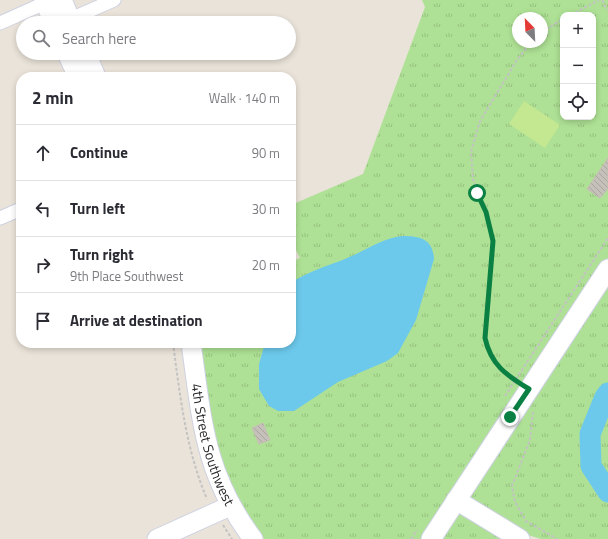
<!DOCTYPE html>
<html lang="en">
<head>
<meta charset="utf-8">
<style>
	body { margin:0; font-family:"Titillium Web",sans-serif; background:#f7f7f7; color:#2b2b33 }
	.controls { position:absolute; right:12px; top:12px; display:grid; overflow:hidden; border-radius:8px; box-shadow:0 2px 6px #0003 }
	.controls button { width:36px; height:36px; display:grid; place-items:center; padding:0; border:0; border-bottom:1px solid #e1e1e2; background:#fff; color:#2b2b33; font:20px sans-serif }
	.compass { position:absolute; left:512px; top:12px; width:36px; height:36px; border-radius:50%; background:#fff; box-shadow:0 2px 6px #0003; rotate:336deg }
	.stop { position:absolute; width:12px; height:12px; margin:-9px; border:3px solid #0b8043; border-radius:50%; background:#fff }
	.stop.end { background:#0b8043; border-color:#fff; box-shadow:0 1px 4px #0008 }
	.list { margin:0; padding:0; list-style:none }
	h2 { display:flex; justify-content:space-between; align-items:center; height:52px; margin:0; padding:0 16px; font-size:17px }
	h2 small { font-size:13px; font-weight:400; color:#7c7c81 }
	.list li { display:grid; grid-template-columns:26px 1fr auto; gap:12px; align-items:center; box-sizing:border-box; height:56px; padding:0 16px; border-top:1px solid #e1e1e2 }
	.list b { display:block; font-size:15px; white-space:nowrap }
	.list p { margin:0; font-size:13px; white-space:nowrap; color:#7c7c81 }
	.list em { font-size:13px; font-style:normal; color:#7c7c81 }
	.icon { flex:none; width:22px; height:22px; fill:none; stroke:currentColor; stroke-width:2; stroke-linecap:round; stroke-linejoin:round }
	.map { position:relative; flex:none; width:608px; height:539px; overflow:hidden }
	.search { position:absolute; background:#fff; box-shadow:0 2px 6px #0003; left:16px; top:16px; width:280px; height:44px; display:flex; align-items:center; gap:10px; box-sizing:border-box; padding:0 14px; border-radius:22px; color:#7c7c81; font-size:15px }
	.panel { position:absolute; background:#fff; box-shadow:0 2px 6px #0003; left:16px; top:72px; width:280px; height:276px; border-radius:16px }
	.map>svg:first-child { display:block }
</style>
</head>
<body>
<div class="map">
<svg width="608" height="539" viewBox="0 0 608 539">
	<defs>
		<pattern id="park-tufts" width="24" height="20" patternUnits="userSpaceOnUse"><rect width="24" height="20" fill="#aee195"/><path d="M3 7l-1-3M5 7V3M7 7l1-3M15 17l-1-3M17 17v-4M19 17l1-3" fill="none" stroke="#96c180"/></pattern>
		<pattern id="building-back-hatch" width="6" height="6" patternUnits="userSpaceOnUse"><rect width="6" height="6" fill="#c5c0b9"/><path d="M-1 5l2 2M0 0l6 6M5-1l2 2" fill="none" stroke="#a9a59f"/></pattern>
	</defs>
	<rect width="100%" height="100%" fill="#eae3d9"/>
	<path fill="url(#park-tufts)" fill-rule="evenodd" d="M422,0H608V539H541L528,535L527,539H264L236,500L217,452L197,343H291V262L300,258L291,240V205L363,174L425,7ZM563,15H593V117H563ZM518,18H542V42H518Z"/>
	<path fill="#c3e891" d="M524,101L560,125L545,148L509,124Z"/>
	<path fill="#6cc9ec" d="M403,236C420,236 433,239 434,259L416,320L398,353L387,361L338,382L294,411H278L269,406L259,389V364L265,343H291V283C311,269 333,265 354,255C371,247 384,238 403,236Z"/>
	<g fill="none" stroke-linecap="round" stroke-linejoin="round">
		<path stroke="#6cc9ec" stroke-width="21" d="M608,393L605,397L590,434L591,466L608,492"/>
	</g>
	<g fill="url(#building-back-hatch)" stroke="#c5bfb3">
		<path d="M608,158V189L600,198L587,189Z"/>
		<path d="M263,423L270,440L259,444L252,428Z"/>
	</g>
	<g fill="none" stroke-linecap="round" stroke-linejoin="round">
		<defs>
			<g id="street">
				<path d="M64,22L114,0"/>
				<path d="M0,23L45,3"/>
				<path d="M0,218L21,209"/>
			</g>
			<g id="secondary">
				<path d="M44,0L54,23"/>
				<path d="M62,0L72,23"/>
				<path d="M67,53L78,77"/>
				<path d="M86,53L96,77"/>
				<path id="s1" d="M191,343C202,420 204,474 253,539"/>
				<path d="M456,500L520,539"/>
				<path d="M157,539L230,506"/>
				<path d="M431,539L608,269"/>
			</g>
		</defs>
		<use href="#street" stroke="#ced2e1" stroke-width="15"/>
		<use href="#secondary" stroke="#ced2e1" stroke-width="21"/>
		<g stroke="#c3c3c3" stroke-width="2" stroke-dasharray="3 2" stroke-linecap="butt">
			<path d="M602,0L607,10"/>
			<path d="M571,15L599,0"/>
			<path d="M542,32L563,19"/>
			<path d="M173,343C180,396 186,450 207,499"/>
			<path d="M516,381L506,374L492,359L485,337L493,241L486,212L473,179L471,152L480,121L517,60L531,42"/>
			<path d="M505,396L608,238"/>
			<path d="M533,412L530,440L512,486L515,502L526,521L557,539"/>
			<path d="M223,525L232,539"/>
			<path d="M411,539L417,530"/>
		</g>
		<use href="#street" stroke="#fff" stroke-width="13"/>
		<use href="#secondary" stroke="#fff" stroke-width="19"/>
	</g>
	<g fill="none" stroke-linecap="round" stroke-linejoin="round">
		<path stroke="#0b8043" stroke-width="5" d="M477,193L486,212L493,241L485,338C491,365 506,375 529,389L510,417"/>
	</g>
	<g text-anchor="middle" stroke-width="3" stroke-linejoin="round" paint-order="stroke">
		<g font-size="14" fill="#272727" stroke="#fff">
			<text dy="5" stroke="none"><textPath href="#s1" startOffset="104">4th Street Southwest</textPath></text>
		</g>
	</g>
</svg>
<div class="controls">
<button>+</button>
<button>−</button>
<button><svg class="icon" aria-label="locate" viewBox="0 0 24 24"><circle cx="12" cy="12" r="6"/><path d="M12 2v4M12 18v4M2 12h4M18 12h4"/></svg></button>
</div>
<svg class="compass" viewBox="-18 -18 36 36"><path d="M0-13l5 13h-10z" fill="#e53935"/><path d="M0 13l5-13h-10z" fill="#7c7c81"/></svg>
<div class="stop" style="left:477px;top:193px"></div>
<div class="stop end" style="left:510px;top:417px"></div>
<div class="search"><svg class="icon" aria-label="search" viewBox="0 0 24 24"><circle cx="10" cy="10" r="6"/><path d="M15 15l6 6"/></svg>Search here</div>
<section class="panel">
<h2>2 min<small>Walk · 140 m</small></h2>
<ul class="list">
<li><svg class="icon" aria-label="ahead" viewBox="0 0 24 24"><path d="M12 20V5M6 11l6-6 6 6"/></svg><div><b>Continue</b></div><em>90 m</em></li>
<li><svg class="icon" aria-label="left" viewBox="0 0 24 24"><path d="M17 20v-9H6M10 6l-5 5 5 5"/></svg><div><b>Turn left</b></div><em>30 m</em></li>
<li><svg class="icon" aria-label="right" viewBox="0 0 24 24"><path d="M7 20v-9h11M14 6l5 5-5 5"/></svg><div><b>Turn right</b><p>9th Place Southwest</p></div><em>20 m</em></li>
<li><svg class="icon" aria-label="arrive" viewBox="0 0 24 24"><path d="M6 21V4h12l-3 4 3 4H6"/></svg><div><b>Arrive at destination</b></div></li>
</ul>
</section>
</div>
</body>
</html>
